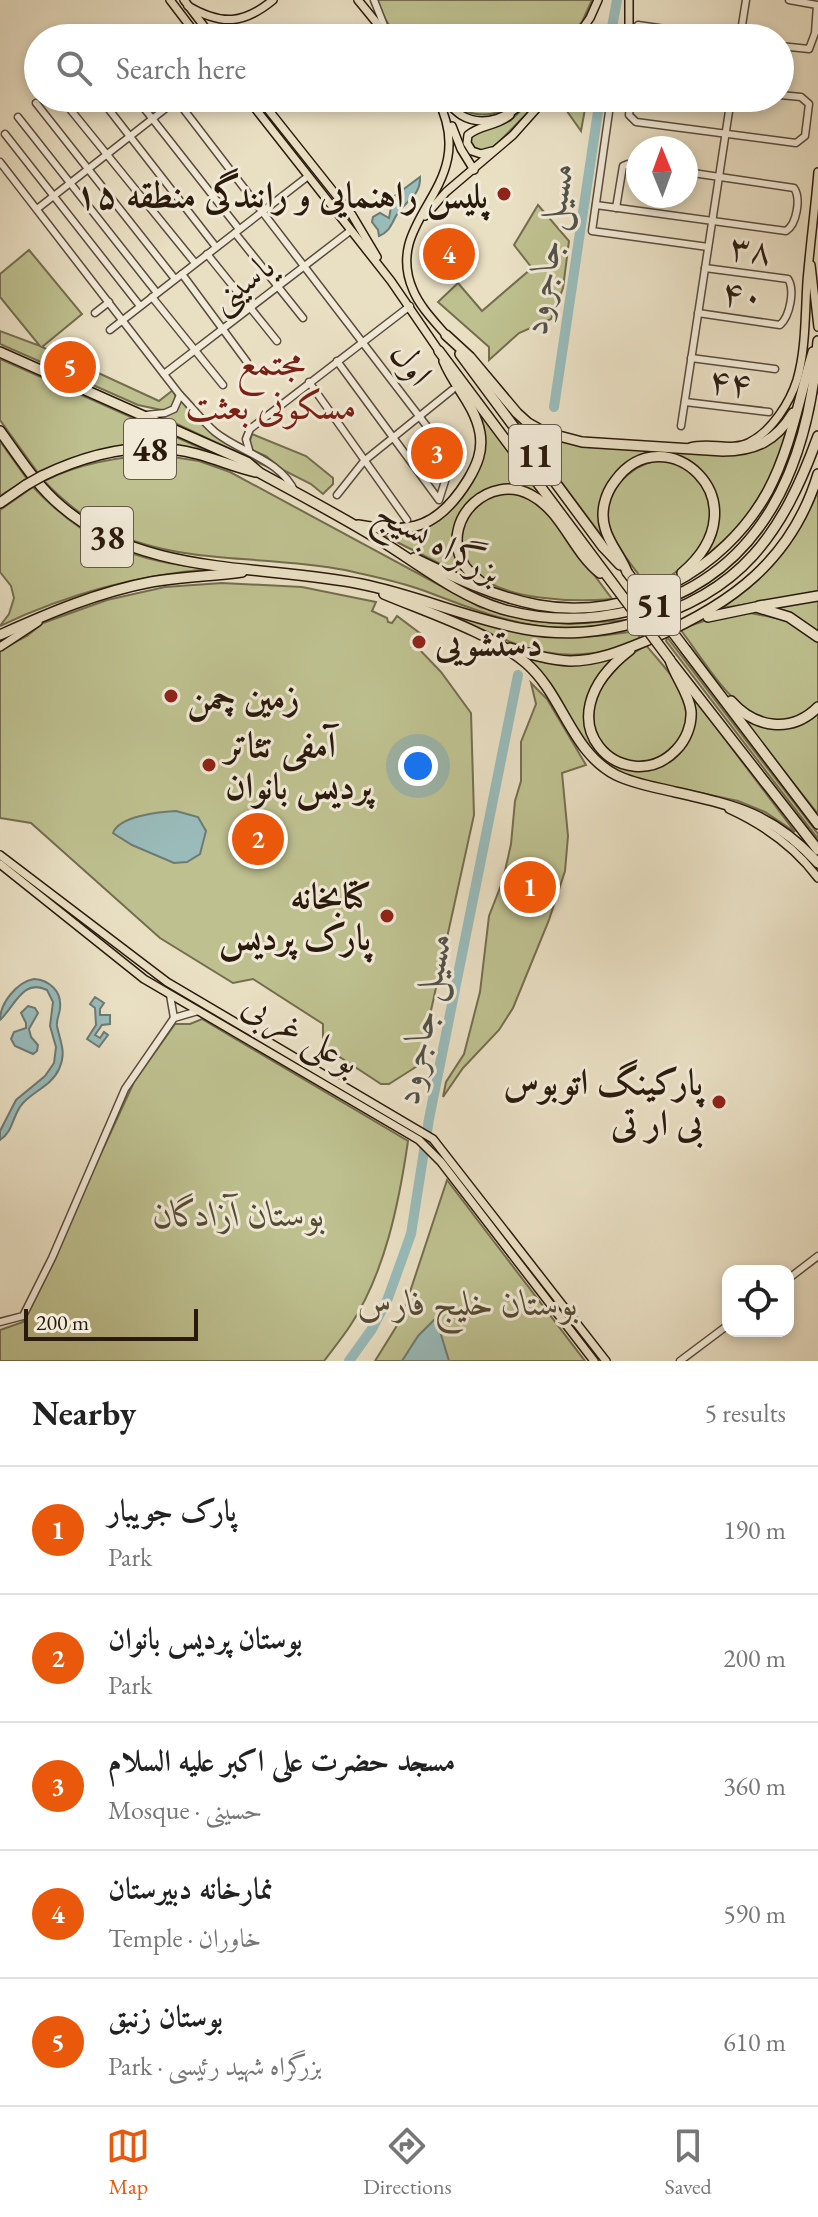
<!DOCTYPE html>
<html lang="en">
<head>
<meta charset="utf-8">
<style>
	body { margin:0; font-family:"EB Garamond",Amiri,serif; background:#f6f6f6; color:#222 }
	.controls { position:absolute; right:24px; bottom:24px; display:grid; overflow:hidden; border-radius:16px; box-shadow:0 4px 12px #0003 }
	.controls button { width:72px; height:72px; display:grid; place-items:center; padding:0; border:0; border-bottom:2px solid #e0e0e0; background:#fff; color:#222; font:40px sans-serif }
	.compass { position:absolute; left:626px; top:136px; width:72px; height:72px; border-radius:50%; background:#fff; box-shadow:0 4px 12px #0003; rotate:359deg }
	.scale { position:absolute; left:24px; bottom:20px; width:174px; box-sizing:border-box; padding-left:8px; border:4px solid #2a1a0c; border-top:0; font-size:22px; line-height:28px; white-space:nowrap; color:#2a1a0c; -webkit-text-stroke:6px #f1ead8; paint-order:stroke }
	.you { position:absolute; left:418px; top:766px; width:28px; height:28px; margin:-20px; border:6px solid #fff; border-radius:50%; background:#1a73e8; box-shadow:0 0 0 12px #1a73e833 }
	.badge { display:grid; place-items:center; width:52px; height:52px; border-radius:50%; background:#ea580c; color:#fff; font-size:26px; font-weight:700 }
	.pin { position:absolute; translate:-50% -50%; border:4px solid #fff; box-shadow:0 2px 8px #0006 }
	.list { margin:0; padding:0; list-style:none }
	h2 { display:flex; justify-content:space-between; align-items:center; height:104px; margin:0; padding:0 32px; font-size:34px }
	h2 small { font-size:26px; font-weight:400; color:#767676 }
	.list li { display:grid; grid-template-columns:52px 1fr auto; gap:24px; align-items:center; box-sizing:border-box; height:128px; padding:0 32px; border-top:2px solid #e0e0e0 }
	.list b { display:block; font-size:30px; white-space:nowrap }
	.list p { margin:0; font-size:26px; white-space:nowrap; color:#767676 }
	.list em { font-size:26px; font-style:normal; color:#767676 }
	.icon { flex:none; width:44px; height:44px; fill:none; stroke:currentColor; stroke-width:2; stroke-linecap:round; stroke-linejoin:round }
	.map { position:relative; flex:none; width:818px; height:1361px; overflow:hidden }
	.search { position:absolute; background:#fff; box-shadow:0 4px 12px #0003; left:24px; right:24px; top:24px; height:88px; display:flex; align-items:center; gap:20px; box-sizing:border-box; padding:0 28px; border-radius:44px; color:#767676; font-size:30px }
	.sheet { height:744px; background:#fff }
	nav { display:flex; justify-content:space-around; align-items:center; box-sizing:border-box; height:112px; border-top:2px solid #e0e0e0; background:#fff; font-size:22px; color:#767676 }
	nav a { display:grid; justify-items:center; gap:4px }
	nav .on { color:#ea580c }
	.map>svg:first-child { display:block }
</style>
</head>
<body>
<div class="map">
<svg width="818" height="1361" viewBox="0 0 818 1361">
	<rect width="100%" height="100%" fill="#e9dfc3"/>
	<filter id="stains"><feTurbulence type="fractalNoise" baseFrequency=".0025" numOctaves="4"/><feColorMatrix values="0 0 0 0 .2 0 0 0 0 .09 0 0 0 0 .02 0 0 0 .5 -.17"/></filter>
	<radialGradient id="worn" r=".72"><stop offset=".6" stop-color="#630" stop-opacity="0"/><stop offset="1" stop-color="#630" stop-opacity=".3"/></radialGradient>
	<g fill="#bec08f" stroke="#746d4e" stroke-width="2">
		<path d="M376,0H592L582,22L569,38H397L382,14Z"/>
		<path d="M448,98H519C499,120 468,120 448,98Z"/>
		<path d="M534,98H542L499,142L490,150L476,151L470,142L472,134L510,121Z"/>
		<path d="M560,98H587L581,131L559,100Z"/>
		<path d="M538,205L569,241L563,288L551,319L519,333L489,360V347L438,302L458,283L482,311L532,268L514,245Z"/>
		<path d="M29,250L82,314L42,347L159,401L173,390L176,397L172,407L166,411L138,405L0,344V331L40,346L0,297V274Z"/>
		<path d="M0,359L221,457C157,433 99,444 38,473L0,420Z"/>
		<path d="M481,375L551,438L761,448L775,440L792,418L772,477L741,527L689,571C715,544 733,495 696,470C690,466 682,458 675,458C643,454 603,468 602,505C601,518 607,535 610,547Z"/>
		<path d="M466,392L567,529L529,491L486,492L454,537L476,582L375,531L415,530L438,520L484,452Z"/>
		<path d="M182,400L209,430L230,445L270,468L160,416L174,412Z"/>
		<path d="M252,434L306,456L333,478V484L323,494L311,484L283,470L266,456L252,450L249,444Z"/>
		<path d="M0,441L27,479L0,496Z"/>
		<path d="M160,455L199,461L230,472L480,607L532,621L570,624L627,620L629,623C599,627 568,630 538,626C497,620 460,604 422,590C397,581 370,576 345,570C275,556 202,564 134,541C98,530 69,507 44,481C80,463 119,456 160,455Z"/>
		<path d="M654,461C670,460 683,464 694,476C737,518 692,569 649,588C627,558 584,515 622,480C633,470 640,465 654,461Z"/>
		<path d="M818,483V593L722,608C770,575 791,533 818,483Z"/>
		<path d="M33,487C86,543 135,562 211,569C137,575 67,594 0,626L9,614L14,598L11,586L0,572V510Z"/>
		<path d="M516,493L536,501L548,513L612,599C573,602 504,601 474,572C450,549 461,508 491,495C498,493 509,493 516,493Z"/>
		<path d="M222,583L302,587L376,602L372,611L387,618L388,622L392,623L397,616L425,637L412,647L420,650L441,672L471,713L474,815L419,1065L389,1084H381L323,1046V1024L253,979L233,983L160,938L31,823L0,818V650L27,636L43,623L107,600L165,587Z"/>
		<path d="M818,598V633L798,619L774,609Z"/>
		<path d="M429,604C508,629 550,646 635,631L641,639C556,677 504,639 429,604Z"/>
		<path d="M750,613L791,621L818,642V703C756,758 714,673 680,629L716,617Z"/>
		<path d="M667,637L818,834V839L666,641Z"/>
		<path d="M646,645C660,663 683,684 687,707C693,749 641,779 609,751C604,747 598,743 596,737C591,726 594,707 594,694L626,658Z"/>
		<path d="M624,653C598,672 573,705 590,739C594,745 600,755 606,758C617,763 644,764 656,766L691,730L679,678L795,832L765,812L738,801L645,781L623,774L599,760L520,655L547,663Z"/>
		<path d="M531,683L547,699L586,765L562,773L568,836L565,871L549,920L513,1008L499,1030L463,1068L443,1097L446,1082L464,1054L480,992L489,916L503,880L511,844L515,801L521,781V742L536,704Z"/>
		<path d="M818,711V814L738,713C768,737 787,722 818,711Z"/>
		<path d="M202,1019L408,1141C399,1203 385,1273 350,1326C342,1338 333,1349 324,1361H0V1330L23,1322L134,1082L175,1024H190Z"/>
		<path d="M447,1180L585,1361H375L401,1319Z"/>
	</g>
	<g fill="#99bbba" stroke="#6d7b74" stroke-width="2">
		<path d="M420,177C421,197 404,201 396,216C391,225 389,232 379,236L378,230L372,222L373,217L380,213L389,218L393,197Z"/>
		<path d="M176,811L198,817L206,831L200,854L187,862L174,863L132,845L113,833C119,816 159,812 176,811Z"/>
		<path d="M34,979C49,980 62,991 60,1008C60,1014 56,1019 57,1026C60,1042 67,1052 59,1069C52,1085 34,1091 23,1103C12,1115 14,1131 0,1140V1131L16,1100L45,1076L54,1063L56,1047L50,1026L53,1002L47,990C23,978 15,1006 0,1020C0,1003 17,982 34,979Z"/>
		<path d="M95,997L104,1003L100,1009V1015H110V1024L102,1025L95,1035L100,1038L104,1032L108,1035L99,1047L87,1039L96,1025L95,1008L90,1004Z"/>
		<path d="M28,1006L35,1008L38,1013L29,1029L31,1037L38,1045L37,1051L33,1054L15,1046L11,1039L14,1032L26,1028V1023L21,1013Z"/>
		<path d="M436,1318L449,1361H402L418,1336Z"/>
	</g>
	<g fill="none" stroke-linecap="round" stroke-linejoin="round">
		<g stroke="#99bbba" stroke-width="10">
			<path d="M610,38L617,0"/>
			<path d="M554,407L600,98"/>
			<path d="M349,1361L372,1329L388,1298L411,1234L429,1119L518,675"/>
		</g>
		<defs>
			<g id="minor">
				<path d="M374,0L389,38"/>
				<path d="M638,25L727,38"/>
				<path d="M124,33L128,38"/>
				<path d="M740,38L746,0"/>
				<path d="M780,46L809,49L815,33L817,5L789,0"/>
				<path d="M61,98L195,263"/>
				<path d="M100,98L216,247"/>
				<path d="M136,98L239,229"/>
				<path d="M175,98L452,459L439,500L337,361"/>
				<path d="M611,98L592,231L708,247"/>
				<path d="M631,98L629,115L636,122L796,143L805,136L809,104L801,97L780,95"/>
				<path d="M36,103L175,279"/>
				<path d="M18,117L157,293"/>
				<path d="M5,134L140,306"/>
				<path d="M0,162L180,395C192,407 202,421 215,432C241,453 280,459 295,492"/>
				<path d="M596,205L786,231C797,224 801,198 794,188L686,172"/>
				<path d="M616,208L623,166L628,164L638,165"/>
				<path d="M37,209L179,98"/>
				<path d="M235,233L303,318"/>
				<path d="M207,254L277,341"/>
				<path d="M182,274L247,362"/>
				<path d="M152,297L223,385"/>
				<path d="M95,313L109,302"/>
				<path d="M698,313L780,325C790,316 795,290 788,279L705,268"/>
				<path d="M110,330L307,177"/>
				<path d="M691,358L775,369"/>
				<path d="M164,374L350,231"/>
				<path d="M309,382L407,520"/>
				<path d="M685,402L769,412"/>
				<path d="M146,415L165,413L174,409L180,395"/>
				<path d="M681,426L731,98"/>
				<path d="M249,450L246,439L250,429L410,306"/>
				<path d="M337,495L364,461L452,390"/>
				<path d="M170,995L174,1018"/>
				<path d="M788,1279L818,1256"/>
				<path d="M0,1322L23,1316L52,1258L125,1089L174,1018L198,1011"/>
				<path d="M680,1361L728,1325"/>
			</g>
			<g id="major">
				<path d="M170,0L199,38"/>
				<path d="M184,0L213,38"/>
				<path d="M358,0L389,38"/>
				<path d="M188,6C222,26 244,24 273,0"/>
				<path d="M576,38L590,18L598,0"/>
				<path d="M587,38H593"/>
				<path d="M625,38L629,28V0"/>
				<path d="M247,98L391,281L439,351"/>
				<path d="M259,98L352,215L377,257"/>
				<path d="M437,98C483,188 381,216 413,290C420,307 435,322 446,335"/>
				<path d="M440,98C448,103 454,110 461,115C484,129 512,116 527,98"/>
				<path d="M452,126L461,149L474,170"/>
				<path d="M492,151L481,154L472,151L467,143L468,135C481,124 496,127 510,115"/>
				<path d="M425,216L446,192L513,135L546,98"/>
				<path d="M811,265L818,327"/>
				<path d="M690,447C710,441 732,452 750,442C772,431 790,402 797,380C806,349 805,313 807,282C810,245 815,209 818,172"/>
				<path d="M0,647L38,622"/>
				<path d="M729,809C764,825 795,847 818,878"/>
				<path d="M0,855L167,982L433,1139L606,1361"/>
				<path d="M0,864L144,979L419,1140L441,1162L594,1361"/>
			</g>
			<g id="highway">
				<path d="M446,335L470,357L517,413L528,423L544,432L582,442L723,451C755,451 776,441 793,413"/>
				<path d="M439,351L611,581"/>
				<path d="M0,352L247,462L260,473C302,496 346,519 386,544C424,568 459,596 502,609C547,622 589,621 634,610C763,577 809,464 818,341"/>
				<path d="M460,354L603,547L620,565"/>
				<path d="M0,431C19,457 36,485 61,506C143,577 261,564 361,584C416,595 469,619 524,629C564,636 599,633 638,622C741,594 783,533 818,436"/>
				<path d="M42,476C90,453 145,440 197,454C217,459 236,468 256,472"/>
				<path d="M0,503L26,485"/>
				<path d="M358,525C412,535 439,527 468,480C477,465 483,451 480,433C475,405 454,386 444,361"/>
				<path d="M414,558C453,577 495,597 538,605C630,622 724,571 768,491C791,448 799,398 813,352"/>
				<path d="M627,572C621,556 609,544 605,528C600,512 605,494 615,481C664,413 767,501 682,573"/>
				<path d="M486,586C476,578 466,571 461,559C443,517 490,473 531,495C562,511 573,552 600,573"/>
				<path d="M384,594C429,613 489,632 526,663C563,695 571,752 616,775C634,784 655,787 675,792C737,806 773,814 818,863"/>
				<path d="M759,606L818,596"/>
				<path d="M708,617L756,607L789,617L818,637"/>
				<path d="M0,635C49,613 98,592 151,582C181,577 212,576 242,572"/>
				<path d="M510,648C530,654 549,660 570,661C600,661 626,649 653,638C732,604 792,560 818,474"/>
				<path d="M630,650C535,723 627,801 676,750C686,740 692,725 691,711C689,693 675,677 670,660"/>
				<path d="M686,650L818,824"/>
				<path d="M672,663L818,850"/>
				<path d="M731,701C755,728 791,734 818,707"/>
			</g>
		</defs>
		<use href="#minor" stroke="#5a4b3a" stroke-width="9"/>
		<use href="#major" stroke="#2a1a0c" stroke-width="10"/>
		<use href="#highway" stroke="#2a1a0c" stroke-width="12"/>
		<use href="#minor" stroke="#f1ead8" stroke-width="6"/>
		<use href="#major" stroke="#e9dfc3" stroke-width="7"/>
		<use href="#highway" stroke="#e9dfc3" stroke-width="9"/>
		<defs>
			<g id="highway-bridge">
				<path d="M26,485L42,476"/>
				<path d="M627,572L686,650"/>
				<path d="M611,581L670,660"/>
			</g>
		</defs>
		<use href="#highway-bridge" stroke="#2a1a0c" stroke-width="12" stroke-linecap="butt"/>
		<use href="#highway-bridge" stroke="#e9dfc3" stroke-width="9"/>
	</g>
	<g fill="#8f2418" stroke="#f1ead8" stroke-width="3">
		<circle cx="504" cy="194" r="8"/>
		<circle cx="419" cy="642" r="8"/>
		<circle cx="171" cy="696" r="8"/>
		<circle cx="209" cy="765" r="8"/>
		<circle cx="387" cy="916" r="8"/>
		<circle cx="719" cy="1102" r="8"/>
	</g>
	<g text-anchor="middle" stroke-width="6" stroke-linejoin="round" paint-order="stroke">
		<g fill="#f1ead8" stroke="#665849" stroke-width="2">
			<rect x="124" y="419" width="52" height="60" rx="6"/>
			<rect x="509" y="425" width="52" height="60" rx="6"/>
			<rect x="81" y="507" width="52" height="60" rx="6"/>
			<rect x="628" y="575" width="52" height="60" rx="6"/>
		</g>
		<g font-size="34" font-weight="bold" fill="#2a1a0c">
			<text x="150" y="461">48</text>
			<text x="535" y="467">11</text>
			<text x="107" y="549">38</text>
			<text x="654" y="617">51</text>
		</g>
		<g font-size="36" font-weight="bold" fill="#2a1a0c" stroke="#f1ead8" text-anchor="end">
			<text x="488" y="207">پلیس راهنمایی و رانندگی منطقه ۱۵</text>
			<text x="435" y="655" text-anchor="start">دستشویی</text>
			<text x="187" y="709" text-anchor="start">زمین چمن</text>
			<text x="225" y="757" text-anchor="start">آمفی تئاتر<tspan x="225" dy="41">پردیس بانوان</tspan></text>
			<text x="371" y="908">کتابخانه<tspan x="371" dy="41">پارک پردیس</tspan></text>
			<text x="703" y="1094">پارکینگ اتوبوس<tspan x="703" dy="41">بی ار تی</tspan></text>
		</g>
		<g font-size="36" fill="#2a1a0c" stroke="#f1ead8">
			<text transform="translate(751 248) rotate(8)" y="13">۳۸</text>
			<text transform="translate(241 282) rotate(-37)" y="13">یاسینی</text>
			<text transform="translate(743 293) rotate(8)" y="13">۴۰</text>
			<text transform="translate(412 363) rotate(53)" y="13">اول</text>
			<text transform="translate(730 381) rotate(7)" y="13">۴۴</text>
			<text transform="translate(439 541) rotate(29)" y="13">بزرگراه بسیج</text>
			<text transform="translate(302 1032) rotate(30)" y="13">بوعلی غربی</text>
		</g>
		<g font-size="36" font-style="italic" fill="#564c33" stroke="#f1ead8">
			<text x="239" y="1226">بوستان آزادگان</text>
			<text x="468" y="1315">بوستان خلیج فارس</text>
		</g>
		<g font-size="38" font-style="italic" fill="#515249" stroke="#f1ead8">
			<text transform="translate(547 248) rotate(-81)" y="13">مسیل جاجرود</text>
			<text transform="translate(422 1018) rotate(-79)" y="13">مسیل جاجرود</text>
		</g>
		<g font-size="38" fill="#7a1f14" stroke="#f1ead8">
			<text x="271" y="375">مجتمع<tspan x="271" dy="44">مسکونی بعثت</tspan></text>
		</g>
	</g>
	<rect width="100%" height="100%" filter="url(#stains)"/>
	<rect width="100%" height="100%" fill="url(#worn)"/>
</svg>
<div class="controls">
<button><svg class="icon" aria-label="locate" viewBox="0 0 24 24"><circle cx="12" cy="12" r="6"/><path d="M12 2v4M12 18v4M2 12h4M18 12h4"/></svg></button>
</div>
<svg class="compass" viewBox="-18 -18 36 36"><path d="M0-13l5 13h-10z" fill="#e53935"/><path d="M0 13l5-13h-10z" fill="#767676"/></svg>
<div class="scale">200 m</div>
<div class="you"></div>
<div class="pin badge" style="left:530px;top:887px">1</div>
<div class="pin badge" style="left:258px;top:839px">2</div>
<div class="pin badge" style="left:437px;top:453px">3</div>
<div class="pin badge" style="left:449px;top:254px">4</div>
<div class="pin badge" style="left:70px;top:367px">5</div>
<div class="search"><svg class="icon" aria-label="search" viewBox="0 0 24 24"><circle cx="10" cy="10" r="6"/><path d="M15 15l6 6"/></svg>Search here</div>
</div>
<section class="sheet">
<h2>Nearby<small>5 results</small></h2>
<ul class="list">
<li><span class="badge">1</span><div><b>پارک جویبار</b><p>Park</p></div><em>190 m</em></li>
<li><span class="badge">2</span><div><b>بوستان پردیس بانوان</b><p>Park</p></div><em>200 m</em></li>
<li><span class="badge">3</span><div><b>مسجد حضرت علی اکبر علیه السلام</b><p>Mosque · حسینی</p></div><em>360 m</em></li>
<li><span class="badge">4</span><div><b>نمارخانه دبیرستان</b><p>Temple · خاوران</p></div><em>590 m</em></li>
<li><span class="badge">5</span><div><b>بوستان زنبق</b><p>Park · بزرگراه شهید رئیسی</p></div><em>610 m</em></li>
</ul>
</section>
<nav>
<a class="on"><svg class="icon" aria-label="map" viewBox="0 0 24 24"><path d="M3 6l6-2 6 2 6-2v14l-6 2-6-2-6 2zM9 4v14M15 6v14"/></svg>Map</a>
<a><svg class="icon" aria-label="directions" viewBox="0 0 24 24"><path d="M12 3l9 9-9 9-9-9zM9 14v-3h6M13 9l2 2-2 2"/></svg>Directions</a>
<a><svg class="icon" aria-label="saved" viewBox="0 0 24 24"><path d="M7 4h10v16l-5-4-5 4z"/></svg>Saved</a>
</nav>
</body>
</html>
